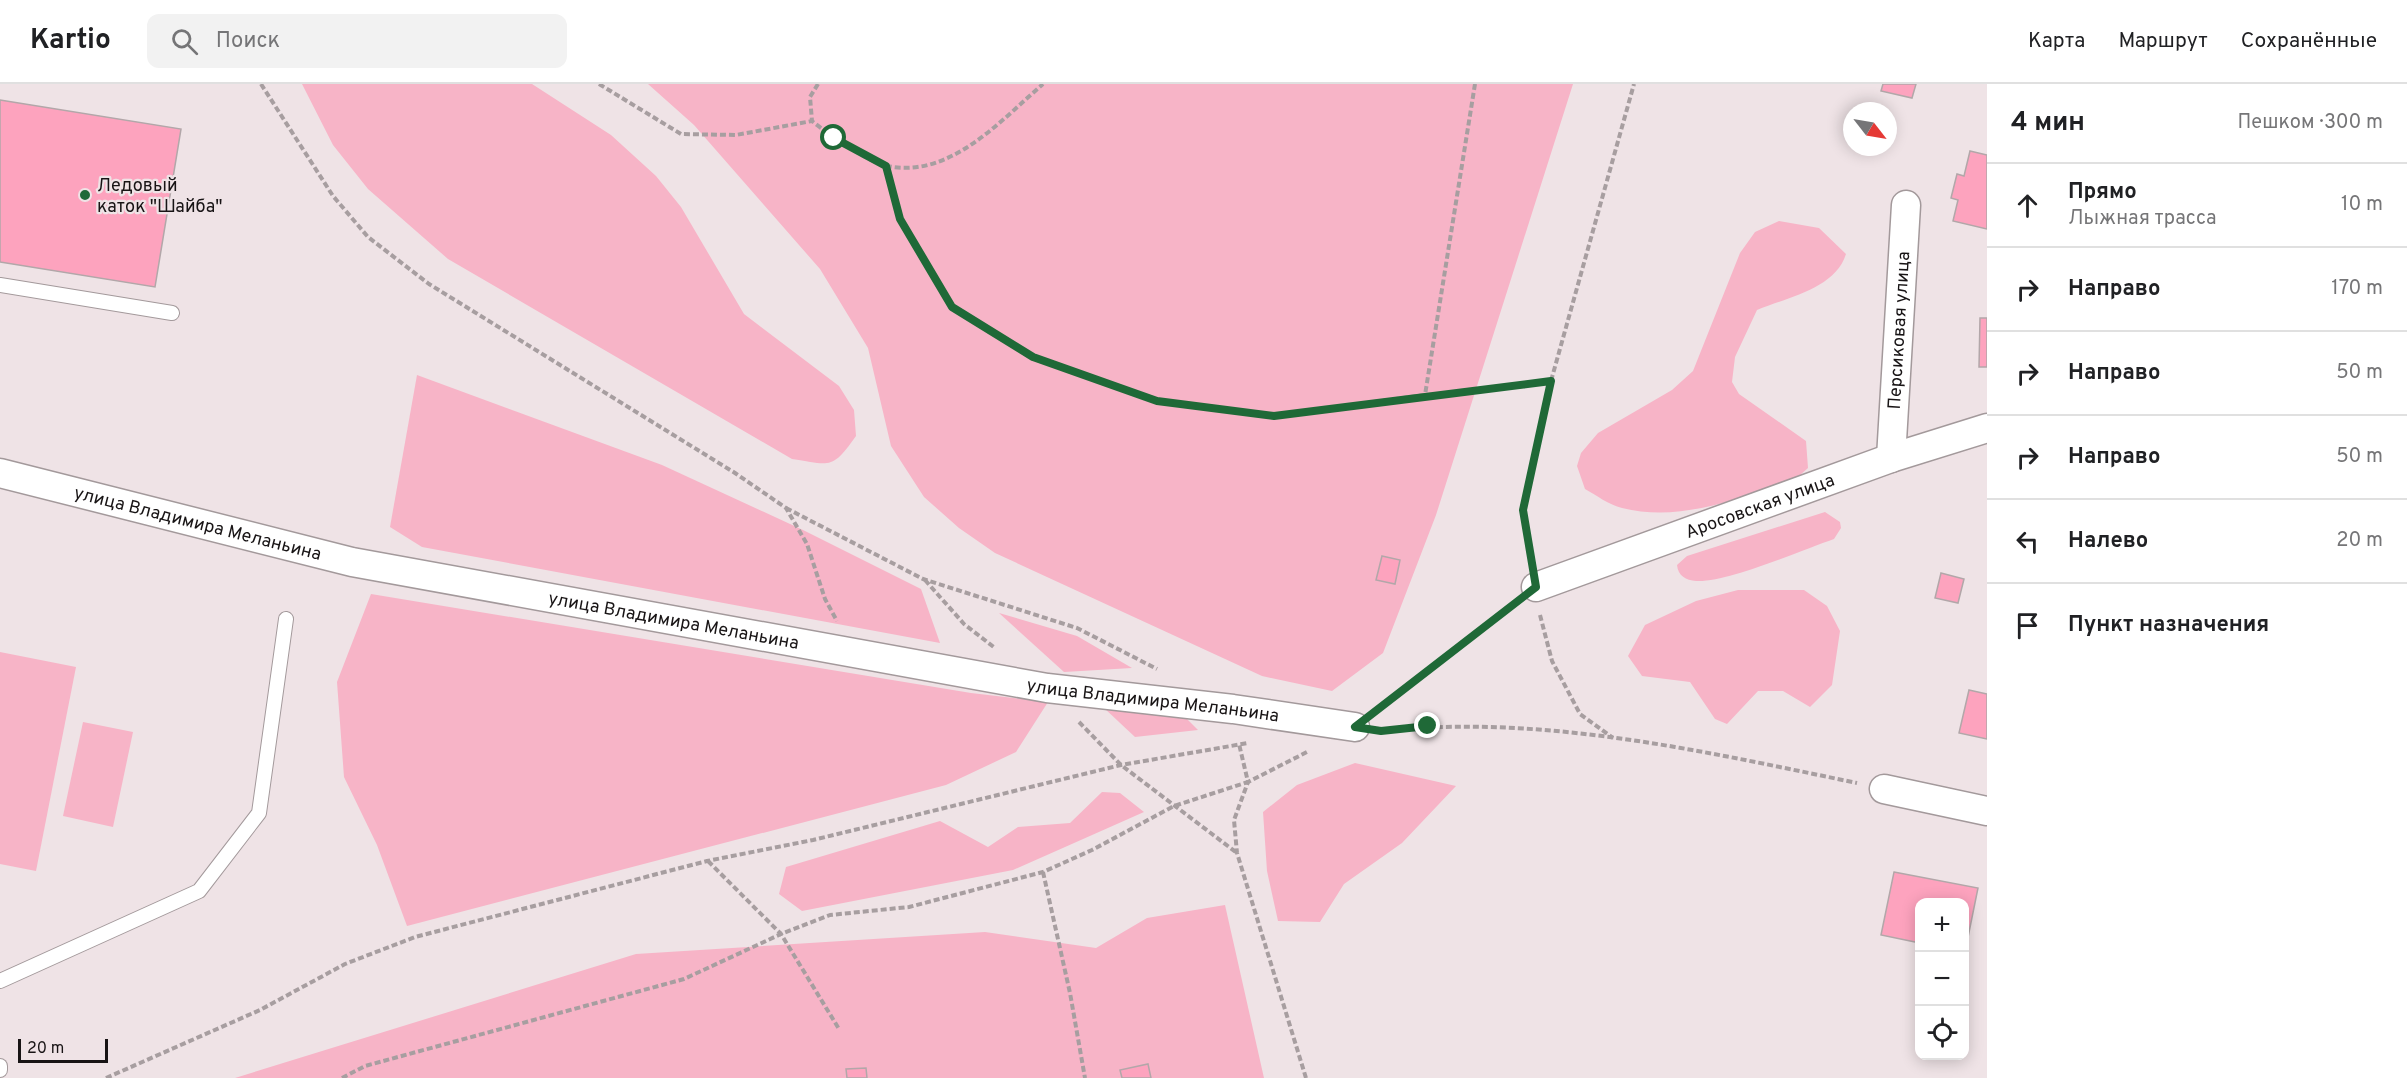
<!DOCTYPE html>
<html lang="ru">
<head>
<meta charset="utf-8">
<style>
	body { margin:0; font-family:Overpass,sans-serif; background:#f2f2f2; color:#202124 }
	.controls { position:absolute; right:18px; bottom:18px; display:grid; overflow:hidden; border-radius:12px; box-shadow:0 3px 15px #0003 }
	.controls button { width:54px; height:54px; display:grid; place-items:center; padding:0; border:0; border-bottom:2px solid #e0e0e0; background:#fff; color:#202124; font:30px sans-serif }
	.compass { position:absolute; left:1843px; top:18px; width:54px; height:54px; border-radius:50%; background:#fff; box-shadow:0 3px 15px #0003; rotate:121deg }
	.scale { position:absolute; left:18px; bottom:15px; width:90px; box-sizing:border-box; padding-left:6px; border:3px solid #181415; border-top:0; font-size:16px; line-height:21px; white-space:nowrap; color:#181415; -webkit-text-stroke:4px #efe3e6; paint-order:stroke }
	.stop { position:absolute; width:18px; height:18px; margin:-14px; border:4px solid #1f6937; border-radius:50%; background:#fff }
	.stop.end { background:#1f6937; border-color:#fff; box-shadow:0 2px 6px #0008 }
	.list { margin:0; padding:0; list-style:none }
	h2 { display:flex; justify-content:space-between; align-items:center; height:78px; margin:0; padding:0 24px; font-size:26px }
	h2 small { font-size:20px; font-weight:400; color:#757577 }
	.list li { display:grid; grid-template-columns:39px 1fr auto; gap:18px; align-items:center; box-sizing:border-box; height:84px; padding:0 24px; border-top:2px solid #e0e0e0 }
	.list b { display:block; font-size:22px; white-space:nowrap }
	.list p { margin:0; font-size:20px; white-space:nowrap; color:#757577 }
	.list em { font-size:20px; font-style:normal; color:#757577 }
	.icon { flex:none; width:33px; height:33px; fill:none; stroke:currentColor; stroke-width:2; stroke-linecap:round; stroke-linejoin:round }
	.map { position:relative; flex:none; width:1987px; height:994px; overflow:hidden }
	header { display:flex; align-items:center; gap:36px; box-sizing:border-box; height:84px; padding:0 30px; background:#fff; border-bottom:2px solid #e0e0e0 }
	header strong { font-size:28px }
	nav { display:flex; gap:33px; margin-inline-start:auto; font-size:21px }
	.search { width:420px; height:54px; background:#f2f2f2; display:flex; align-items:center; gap:15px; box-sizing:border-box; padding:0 21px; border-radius:12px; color:#757577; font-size:22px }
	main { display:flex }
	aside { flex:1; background:#fff }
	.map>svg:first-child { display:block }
</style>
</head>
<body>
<header>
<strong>Kartio</strong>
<div class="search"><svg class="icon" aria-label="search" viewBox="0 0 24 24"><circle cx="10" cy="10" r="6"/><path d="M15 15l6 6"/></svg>Поиск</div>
<nav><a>Карта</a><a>Маршрут</a><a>Сохранённые</a></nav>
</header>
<main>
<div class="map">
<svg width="1987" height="994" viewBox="0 0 1987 994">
	<rect width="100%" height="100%" fill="#efe3e6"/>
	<g fill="#f7b4c7">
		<path d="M302,0H532L611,51L656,92L681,123L744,230L839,302L854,326L856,352C832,386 831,381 792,375L448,175L368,105L333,61Z"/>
		<path d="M648,0H1573L1436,431L1383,569L1332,607L1262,592L995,469L959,444L924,413L891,362L868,264L820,185L694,41Z"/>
		<path d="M1779,137L1819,144L1846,170C1835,205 1788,213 1757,226L1735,273L1732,298L1739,310L1806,357L1808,384L1799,392C1743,413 1683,439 1622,424C1609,421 1596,411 1585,405L1577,382L1581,369L1598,349L1672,306L1693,287L1740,169L1755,148Z"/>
		<path d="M417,291L662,381L803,446L921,505L940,559L422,463L390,443Z"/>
		<path d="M1825,428L1840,438L1841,444L1834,455C1802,466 1727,499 1696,497C1686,496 1678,492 1677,481L1687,472Z"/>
		<path d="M1738,506H1804L1827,522L1840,547L1832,601L1810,623L1783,607H1758L1727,640L1715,635L1690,598L1642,592L1628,572L1645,541L1696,517Z"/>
		<path d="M371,510L971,609L1048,618L1016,668L946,701L407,842L377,761L344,693L337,598Z"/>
		<path d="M999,529L1077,552L1132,584L1064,588Z"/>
		<path d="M0,568L76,583L36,787L0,780Z"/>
		<path d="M1103,623L1184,632L1198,646L1135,653Z"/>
		<path d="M83,638L133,648L113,743L63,732Z"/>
		<path d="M1355,679L1456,702L1402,759L1344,800L1320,838L1278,837L1267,787L1263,728L1297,701Z"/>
		<path d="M1102,708L1120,709L1144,728L1013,786L802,827L779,810L786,783L940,737L988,763L1018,743L1070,739Z"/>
		<path d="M1225,821L1264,994H235L636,870L985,848L1096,864L1147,834Z"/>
	</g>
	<g fill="#fda3be" stroke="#b2a7a9" stroke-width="1.5">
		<path d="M1883,0H1916L1912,14L1881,7Z"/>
		<path d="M0,16L181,45L155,203L0,178Z"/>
		<path d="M1970,67L1987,71V145L1953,137L1958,116L1951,114L1957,90L1964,92Z"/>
		<path d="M1980,234H1987V283H1979Z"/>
		<path d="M1382,472L1400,476L1395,500L1376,496Z"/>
		<path d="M1941,489L1964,495L1958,519L1935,514Z"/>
		<path d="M1969,606L1987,610V655L1959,649Z"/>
		<path d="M1894,788L1978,804L1965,868L1964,818H1920V859L1881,851Z"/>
		<path d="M1148,980L1151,994H1122L1120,986Z"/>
		<path d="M866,984L867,994H847L846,985Z"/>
	</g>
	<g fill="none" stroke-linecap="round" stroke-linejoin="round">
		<defs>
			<g id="lane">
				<path d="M0,201L172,229"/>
				<path d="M0,897L199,807L259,729L286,535"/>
				<path d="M0,982V986"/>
			</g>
			<g id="street">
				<path id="s1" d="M1891,374L1906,121"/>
				<path id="s2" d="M0,389L352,478L1047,604L1233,625L1355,643"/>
				<path id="s3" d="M1536,503L1891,374L1987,344"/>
				<path d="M1884,705L1987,727"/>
			</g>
		</defs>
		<use href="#lane" stroke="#a3999b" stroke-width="16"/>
		<use href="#street" stroke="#a3999b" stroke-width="31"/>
		<g stroke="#a79ea0" stroke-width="4" stroke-dasharray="6 3" stroke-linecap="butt">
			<path d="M261,0L333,112L368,153L429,200L735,389L786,424L807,460L825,515L837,537"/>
			<path d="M599,0L681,50L736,51L812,37"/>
			<path d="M818,0L810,13L812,37C828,50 868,78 887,82C950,95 1000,37 1043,0"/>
			<path d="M1475,0L1425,311L1465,309L1551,297"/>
			<path d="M886,82L900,134L952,223L1033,273L1157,317L1274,332L1425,311"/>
			<path d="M786,424L923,495L1077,544L1157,585"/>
			<path d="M1531,473L1523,426L1551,297L1634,0"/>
			<path d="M925,496L964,540L995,564"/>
			<path d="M1540,531L1552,577L1580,630L1613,654"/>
			<path d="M1377,626L1513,520"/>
			<path d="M1079,638L1121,681L1237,769"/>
			<path d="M1383,647C1542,630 1702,667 1857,699"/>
			<path d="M708,777L781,850L839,945"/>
			<path d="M1043,788L1070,909L1085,994"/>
			<path d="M106,994L260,926L345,880L415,853L707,777L813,756L1121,681L1248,659"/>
			<path d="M342,994L365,982L684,895L781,850L830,831L909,823L1043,788L1092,766L1174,722L1248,698L1239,660"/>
			<path d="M1306,994L1237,769L1234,736L1248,698L1309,667"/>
		</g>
		<use href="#lane" stroke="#fff" stroke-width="14"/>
		<use href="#street" stroke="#fff" stroke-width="28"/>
	</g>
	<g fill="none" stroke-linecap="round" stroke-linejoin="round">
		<path stroke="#1f6937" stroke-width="8" d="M834,54L886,82L900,135L952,223L1033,273L1157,317L1274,332L1551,297L1523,426L1536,503L1355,643L1381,647L1428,642"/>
	</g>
	<circle fill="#1f6937" stroke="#efe3e6" stroke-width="2" cx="85" cy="111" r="6"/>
	<g text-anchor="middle" stroke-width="4.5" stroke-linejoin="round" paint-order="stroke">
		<g font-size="18" fill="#181415" stroke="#efe3e6" text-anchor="start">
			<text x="97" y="107">Ледовый<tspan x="97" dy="21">каток "Шайба"</tspan></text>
		</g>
		<g font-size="18" fill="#181415" stroke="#efe3e6">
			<text dy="6" stroke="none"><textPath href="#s1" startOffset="128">Персиковая улица</textPath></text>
			<text dy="6" stroke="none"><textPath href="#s3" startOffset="238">Аросовская улица</textPath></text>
			<text dy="6" stroke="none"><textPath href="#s2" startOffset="204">улица Владимира Меланьина</textPath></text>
			<text dy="6" stroke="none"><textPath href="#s2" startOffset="690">улица Владимира Меланьина</textPath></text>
			<text dy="6" stroke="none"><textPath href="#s2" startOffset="1176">улица Владимира Меланьина</textPath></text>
		</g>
	</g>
</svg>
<div class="controls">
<button>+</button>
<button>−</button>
<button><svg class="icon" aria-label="locate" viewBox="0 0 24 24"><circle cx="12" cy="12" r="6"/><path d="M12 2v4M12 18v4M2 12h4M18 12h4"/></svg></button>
</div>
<svg class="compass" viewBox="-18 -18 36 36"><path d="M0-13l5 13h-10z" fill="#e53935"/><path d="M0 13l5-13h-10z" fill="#757577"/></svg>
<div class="scale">20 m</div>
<div class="stop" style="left:834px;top:54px"></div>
<div class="stop end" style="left:1428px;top:642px"></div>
</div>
<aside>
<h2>4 мин<small>Пешком · 300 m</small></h2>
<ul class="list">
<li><svg class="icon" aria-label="ahead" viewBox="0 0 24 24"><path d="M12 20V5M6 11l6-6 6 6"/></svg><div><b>Прямо</b><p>Лыжная трасса</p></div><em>10 m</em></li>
<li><svg class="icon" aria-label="right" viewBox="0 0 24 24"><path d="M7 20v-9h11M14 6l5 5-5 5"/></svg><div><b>Направо</b></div><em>170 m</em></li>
<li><svg class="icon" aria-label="right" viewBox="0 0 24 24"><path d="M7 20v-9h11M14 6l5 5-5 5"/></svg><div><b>Направо</b></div><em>50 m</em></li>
<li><svg class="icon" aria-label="right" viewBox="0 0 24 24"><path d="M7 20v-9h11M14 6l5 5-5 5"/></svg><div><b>Направо</b></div><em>50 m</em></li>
<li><svg class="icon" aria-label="left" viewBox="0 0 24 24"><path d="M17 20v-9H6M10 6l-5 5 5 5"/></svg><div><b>Налево</b></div><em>20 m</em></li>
<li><svg class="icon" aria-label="arrive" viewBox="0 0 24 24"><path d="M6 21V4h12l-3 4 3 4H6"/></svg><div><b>Пункт назначения</b></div></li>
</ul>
</aside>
</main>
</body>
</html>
